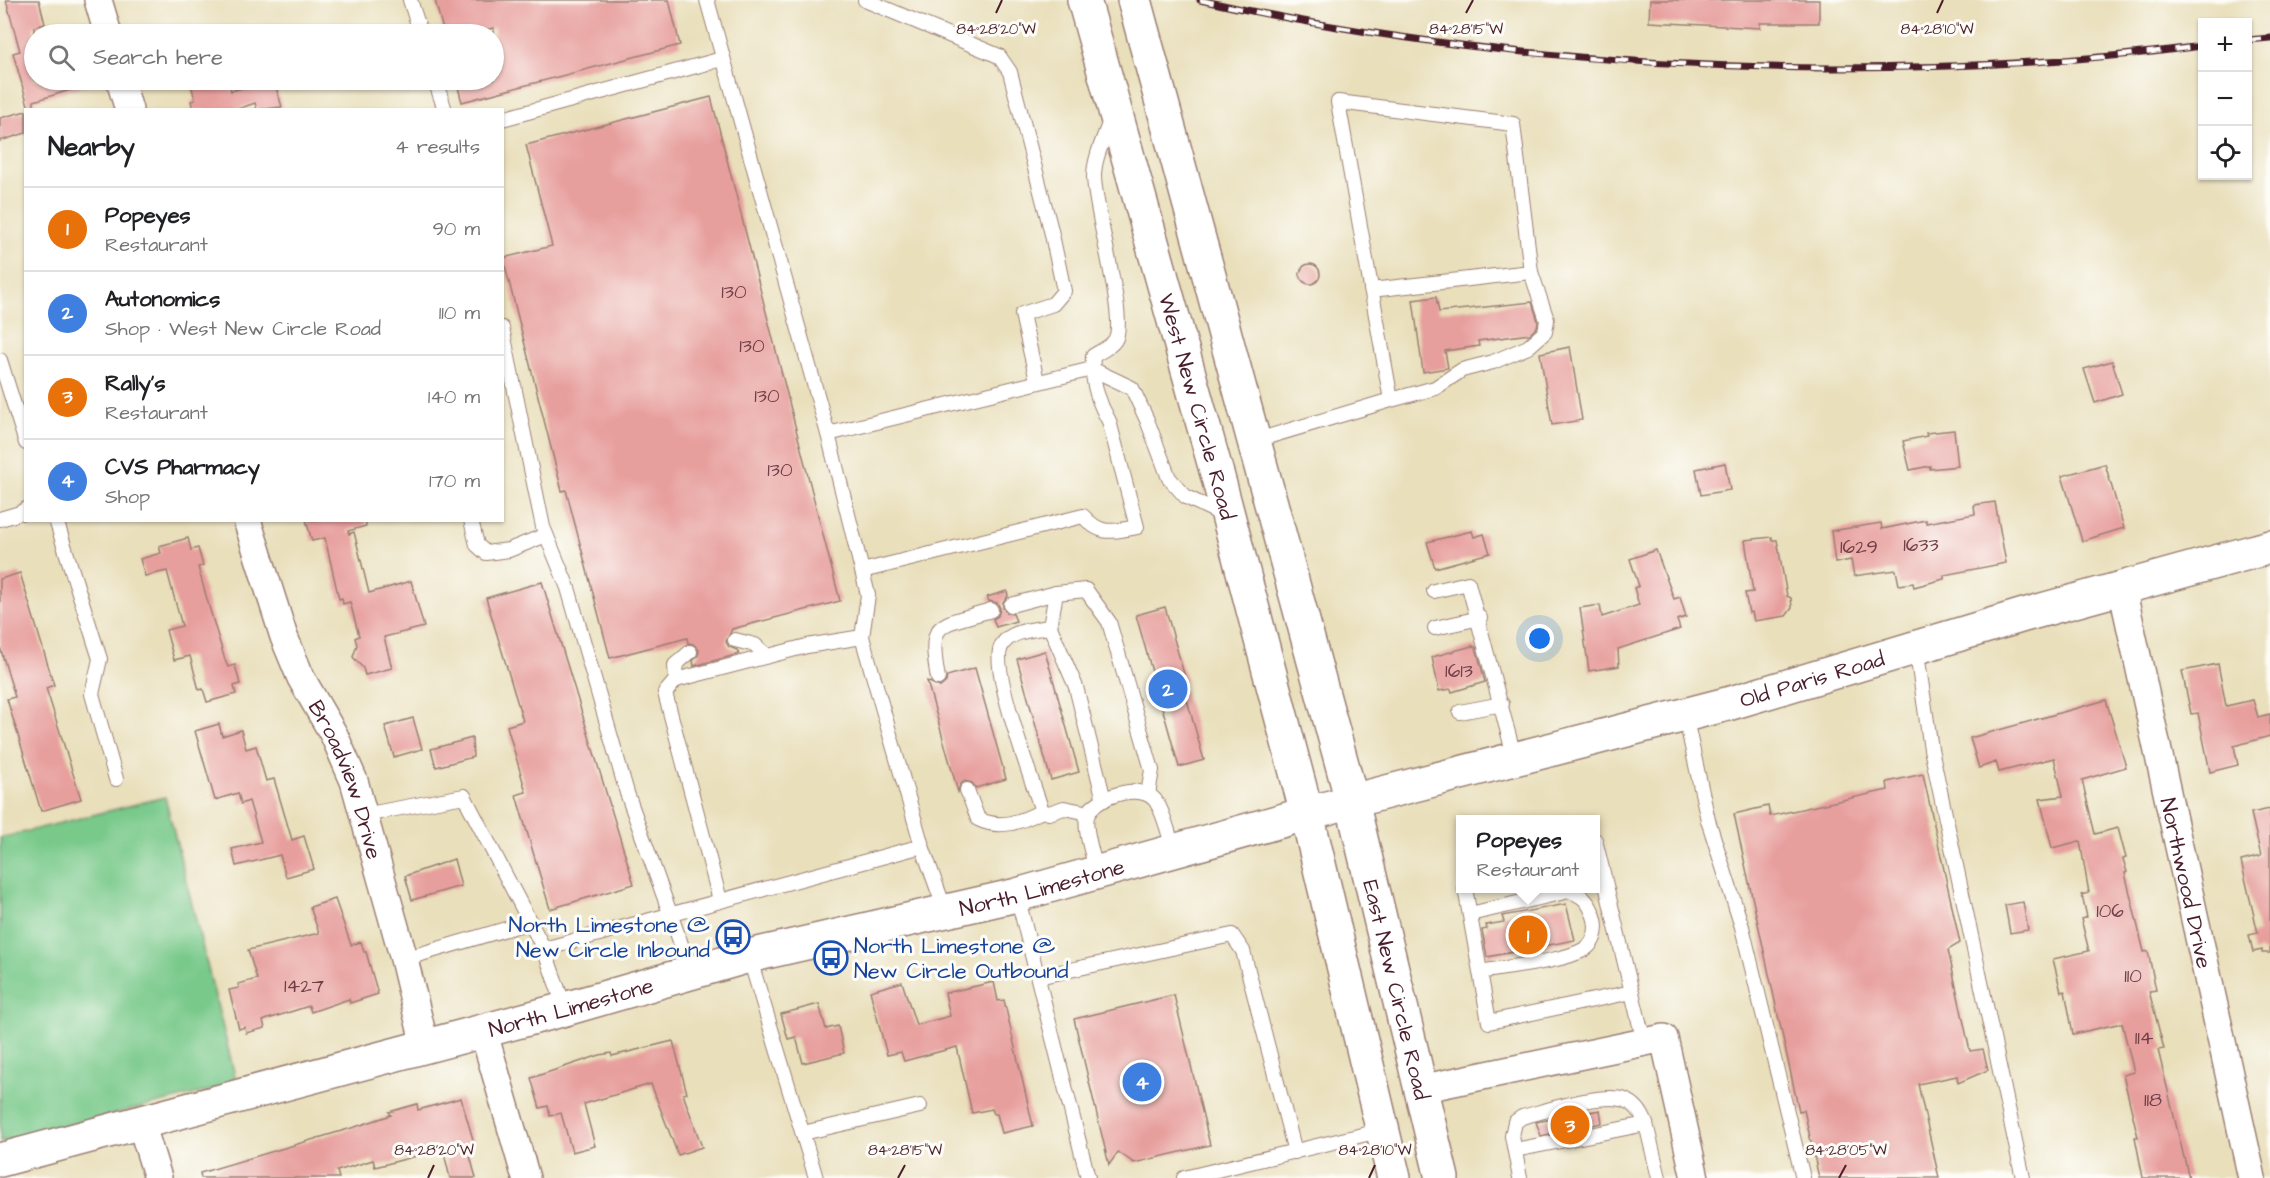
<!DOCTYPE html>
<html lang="en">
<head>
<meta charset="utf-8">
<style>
	body { margin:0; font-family:"Architects Daughter",sans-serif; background:#f2f2f2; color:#202124 }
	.controls { position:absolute; right:18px; top:18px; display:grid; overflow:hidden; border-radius:0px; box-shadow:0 2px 4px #0004 }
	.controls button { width:54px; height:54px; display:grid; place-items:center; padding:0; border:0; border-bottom:2px solid #e0e0e0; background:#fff; color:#202124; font:30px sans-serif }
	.you { position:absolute; left:1540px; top:639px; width:21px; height:21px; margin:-15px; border:4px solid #fff; border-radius:50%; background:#1a73e8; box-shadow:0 0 0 9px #1a73e833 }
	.badge { display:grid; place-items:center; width:39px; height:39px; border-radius:50%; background:#d93025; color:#fff; font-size:20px; font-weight:700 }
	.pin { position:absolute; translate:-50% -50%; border:3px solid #fff; box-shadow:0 2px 6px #0006 }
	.popup { position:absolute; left:1456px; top:815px; width:144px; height:78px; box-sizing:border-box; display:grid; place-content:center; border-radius:0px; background:#fff; filter:drop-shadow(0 2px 4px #0005); font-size:20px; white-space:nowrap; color:#757577 }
	.popup b { font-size:22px; color:#202124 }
	.popup::after { content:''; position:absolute; left:50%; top:100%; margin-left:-12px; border:12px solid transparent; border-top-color:#fff }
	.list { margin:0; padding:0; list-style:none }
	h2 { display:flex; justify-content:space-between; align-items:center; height:78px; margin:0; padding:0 24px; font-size:26px }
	h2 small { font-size:20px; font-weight:400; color:#757577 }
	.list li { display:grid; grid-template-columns:39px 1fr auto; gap:18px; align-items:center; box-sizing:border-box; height:84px; padding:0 24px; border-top:2px solid #e0e0e0 }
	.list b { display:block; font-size:22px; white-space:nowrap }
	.list p { margin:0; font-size:20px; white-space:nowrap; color:#757577 }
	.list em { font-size:20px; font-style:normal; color:#757577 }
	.icon { flex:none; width:33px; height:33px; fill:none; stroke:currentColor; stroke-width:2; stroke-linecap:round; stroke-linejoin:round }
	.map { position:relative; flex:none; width:2270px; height:1178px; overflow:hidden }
	.search { position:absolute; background:#fff; box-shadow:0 2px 4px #0004; left:24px; top:24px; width:480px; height:66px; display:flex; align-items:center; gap:15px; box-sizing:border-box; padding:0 21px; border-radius:33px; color:#757577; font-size:22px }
	.panel { position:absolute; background:#fff; box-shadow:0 2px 4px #0004; left:24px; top:108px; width:480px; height:414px; border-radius:0px }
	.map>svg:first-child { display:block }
</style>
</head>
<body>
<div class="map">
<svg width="2270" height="1178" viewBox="0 0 2270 1178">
	<rect width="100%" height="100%" fill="#fdfcf7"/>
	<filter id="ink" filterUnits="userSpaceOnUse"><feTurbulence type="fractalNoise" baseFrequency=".0167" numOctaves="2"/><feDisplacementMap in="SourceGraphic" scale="12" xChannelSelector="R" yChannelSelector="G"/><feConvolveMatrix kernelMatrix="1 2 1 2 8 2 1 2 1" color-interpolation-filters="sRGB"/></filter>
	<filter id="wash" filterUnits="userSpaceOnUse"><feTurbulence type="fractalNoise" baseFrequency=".008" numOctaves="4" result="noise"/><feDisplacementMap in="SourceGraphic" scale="24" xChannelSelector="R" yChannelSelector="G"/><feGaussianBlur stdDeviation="1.35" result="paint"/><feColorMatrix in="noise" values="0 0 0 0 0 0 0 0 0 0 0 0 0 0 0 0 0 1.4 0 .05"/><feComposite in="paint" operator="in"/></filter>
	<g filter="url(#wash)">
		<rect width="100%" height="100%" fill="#e9dfbb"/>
		<path fill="#78c98a" stroke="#61745a" stroke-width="1.5" d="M165,797L237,1084L0,1142V838Z"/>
		<g id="blocks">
			<g fill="#e79f9d">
				<path d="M6,0H39L45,24L34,27V80H89L90,84L34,101V109H29L13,53L20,51Z"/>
				<path d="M435,0H669L680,45L462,102L456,80H494V28L468,34H444Z"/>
				<path d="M1650,0H1819V23H1760V28L1649,22Z"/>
				<path d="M190,80H220L221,84L229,82L231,91L274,80L282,107L257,110L255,103L235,110H193L191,101L195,100Z"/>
				<path d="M711,97L840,601L732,629L726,642L729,647L737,650L739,654L694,666L693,661L698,655L699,650L693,644L688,643L687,638L610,658L566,490L562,491L503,258L552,246L526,145Z"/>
				<path d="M26,111V133L0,141V118Z"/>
				<circle cx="1310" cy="274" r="10"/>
				<path d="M1436,297L1439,312L1532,302L1538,321L1537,327L1530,334L1478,341L1479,346L1445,351L1448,368L1423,372L1413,300Z"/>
				<path d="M1570,347L1582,420L1552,425L1540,353Z"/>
				<path d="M2112,361L2122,394L2095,403L2084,369Z"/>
				<path d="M1954,430L1958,466L1930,469V466L1910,470L1903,441L1927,436L1926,433Z"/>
				<path d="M1725,463L1730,490L1701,495L1696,469Z"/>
				<path d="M2105,464L2124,528L2082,541L2062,476Z"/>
				<path d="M1995,502L2006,563L1944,575V579L1914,587L1913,583L1899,585L1896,570L1854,576L1851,560L1835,563L1831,531L1881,523L1882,529L1926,520V523L1975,514L1974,505Z"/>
				<path d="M306,520H366V526L348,531L349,534L354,532L369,593L411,581L424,627L384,637L392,668L365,675L363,668L353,657L357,645L355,638L359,636L350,602L343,604L342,598L339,599L325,538L312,541Z"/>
				<path d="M1472,531L1474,537L1484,534L1490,553L1435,568L1427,542Z"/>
				<path d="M1772,537V540H1777L1787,596L1791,598L1792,608L1786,616L1754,621L1752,612L1749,613L1745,593L1753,592L1745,540Z"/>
				<path d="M188,538L191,550L198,548L203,566L198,567L210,610L225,660L228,667L235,665L240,684L234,686L236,694L207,702L203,689L199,690L190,656L174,660L166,630L182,626L167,571L145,576L140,559L161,553L159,546Z"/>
				<path d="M1656,550L1674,599L1680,597L1686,617L1677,620L1680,629L1618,649L1619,666L1589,671L1580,608L1600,605L1602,617L1639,605L1634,588L1639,586L1630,559Z"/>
				<path d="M20,573L54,685L46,688L81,799L41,811L7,699L15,697L0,647V579Z"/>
				<path d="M542,582L634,884L550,909L516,795L526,792L507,726L523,721L486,598Z"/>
				<path d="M1007,591L1008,596L1003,602V608L1008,613L1013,614L1016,621L996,627L993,619L998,616L1000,608L997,603L989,601L987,597Z"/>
				<path d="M1165,607L1186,681L1182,682L1204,760L1179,767L1136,615Z"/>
				<path d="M1472,646L1476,647L1485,682L1452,692L1451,689L1439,691L1432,657Z"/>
				<path d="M1045,651L1079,772L1051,780L1017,659Z"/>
				<path d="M2218,664L2226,706L2253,700L2258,717L2270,714V736L2234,746L2238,765L2210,772L2198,713L2191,714L2182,671Z"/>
				<path d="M975,668L1006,779L976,788L972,783L964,781L960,785L958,792L927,681L940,687L946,682L947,676Z"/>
				<path d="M2106,700L2126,767L2082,780L2095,834L2118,828L2126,858L2123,859L2127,872L2125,873L2144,952L2148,951L2156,990L2149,991L2164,1049L2158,1050L2189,1178H2143L2135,1137H2138L2123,1075L2134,1072L2122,1023L2073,1034L2065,991L2061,992L2053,959L2089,951L2081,919L2087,917L2082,895L2089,893L2080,841L2052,848L2040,799L2063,796L2054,758L1999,772L1996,762L1979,768L1970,738Z"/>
				<path d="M413,718L422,749L394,757L385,726Z"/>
				<path d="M219,724L222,736L241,730L246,749L256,746L266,781L274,779L292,840L304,836L314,869L286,877L280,855L236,866L232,849L261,842L249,801L241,804L238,793L215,800L195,731Z"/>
				<path d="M472,738L473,757L436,767L431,749Z"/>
				<path d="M1923,774L1960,943L1948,950L1970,1051L1983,1049L1988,1070L1958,1083L1957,1076L1918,1084L1939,1178H1819L1804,1110L1799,1111L1734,814L1768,806L1770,816L1888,790L1887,782Z"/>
				<path d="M2270,809V953H2262V950L2253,952L2249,935L2258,933L2241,861L2261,856L2251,813Z"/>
				<path d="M454,859L461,886L412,900L405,876Z"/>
				<path d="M335,899L351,945L361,942L364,952H366L378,994L350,1003L349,999L311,1012L309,1006L268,1019L263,1021L265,1028L246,1033L245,1027L239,1029L229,990L239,988L238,984L257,979L248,950L319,933L310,907Z"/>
				<path d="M2023,902L2028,930L2010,933L2005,905Z"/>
				<path d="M1566,904L1575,940L1487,957L1482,930L1487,929L1486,925L1504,922L1502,916Z"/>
				<path d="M902,982L916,1025L950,1016L945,993L994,982L998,1001L1004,1000L1033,1126L1002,1133L997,1114H994L992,1109L972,1113L957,1047L904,1061L901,1052L887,1055L870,991Z"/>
				<path d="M1174,995L1210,1145L1134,1163L1118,1152L1109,1165L1074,1019Z"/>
				<path d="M819,1004L826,1029L838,1026L844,1053L803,1063L796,1037L788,1039L781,1014Z"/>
				<path d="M673,1041L687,1093L683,1094L702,1147L678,1155L651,1084L584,1104L595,1146L572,1152L561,1113L550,1116L548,1106L540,1108L531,1078L600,1055L611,1053L612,1056Z"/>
				<path d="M461,1098L474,1143L467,1145L476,1178H450L443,1149L375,1167L373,1160L337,1171L339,1178H201L200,1173L355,1127L391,1115L389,1112L417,1104L418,1110Z"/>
				<path d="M1600,1110L1602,1123L1541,1136L1536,1122Z"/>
			</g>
		</g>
	</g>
	<g filter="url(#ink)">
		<use href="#blocks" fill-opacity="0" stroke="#9a7f73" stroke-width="1.5"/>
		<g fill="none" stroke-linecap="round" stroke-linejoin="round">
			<defs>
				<g id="lane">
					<path d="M410,0L421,34"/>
					<path d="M707,0L828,434"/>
					<path d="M865,0L999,56L1010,72L1051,230L1064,291L1053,304L1022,314L1037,381"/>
					<path d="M435,80L445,110"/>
					<path d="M502,119L722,59"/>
					<path d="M502,328L543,527L568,588L627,793L691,972"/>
					<path d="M0,360L26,443"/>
					<path d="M1391,400L1435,388L1462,370L1493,362L1528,347L1545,332L1547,320L1531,272"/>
					<path d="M1254,441L1391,400L1338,102L1513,124L1531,272L1371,290"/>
					<path d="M0,519L20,513L26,509"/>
					<path d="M56,520L100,659L92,694L116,779"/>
					<path d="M471,520L477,545L486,553L509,550L546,535"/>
					<path d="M862,571L1083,516C1102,537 1112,531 1137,527L1109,421C1098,402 1091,379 1093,356C1099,352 1111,347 1115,340C1128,320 1094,210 1094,176C1094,158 1105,136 1111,118"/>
					<path d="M1434,591L1468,583L1515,759"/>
					<path d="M1011,605L1056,593"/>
					<path d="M1050,627L1076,687L1104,800"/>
					<path d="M1435,628L1480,618"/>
					<path d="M862,637L922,846"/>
					<path d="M735,640L755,645L768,656"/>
					<path d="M1916,647L1931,749L2023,1178"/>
					<path d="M938,678C927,619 939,626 991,610"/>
					<path d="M676,680L675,665L690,652"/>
					<path d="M1460,712L1502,704"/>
					<path d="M1685,715L1708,820L1742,927L1803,1178"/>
					<path d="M967,790L978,819C1000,830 1021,822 1042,811"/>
					<path d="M1089,813L1064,808L1049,813L1042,811C1033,783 990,668 1001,647C1008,631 1035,629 1050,627L1056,593L1086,590L1109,622L1152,770L1148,794"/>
					<path d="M364,815L464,796L544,949"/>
					<path d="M1595,840L1644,1042"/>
					<path d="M1097,872C1094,859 1082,825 1088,813C1099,795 1145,781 1157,803C1165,816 1169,836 1174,851"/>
					<path d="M1465,888L1489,1022L1632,992"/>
					<path d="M1017,895L1088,1178"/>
					<path d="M720,900L665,693L676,680L807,646L862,637L868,595L828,434L1092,369L1132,388L1147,420L1169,478L1186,497L1225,516"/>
					<path d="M1470,914L1569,891C1583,895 1589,902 1594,916C1598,927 1596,942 1585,949C1563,962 1507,967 1480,972"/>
					<path d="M749,956L816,1178"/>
					<path d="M404,959L530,922"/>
					<path d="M1038,977L1232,935L1243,951L1295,1152"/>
					<path d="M565,1009L544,949L922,846L945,910"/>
					<path d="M803,1133L920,1106"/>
					<path d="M1515,1150L1646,1124L1659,1178"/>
					<path d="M1184,1178L1383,1130"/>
					<path d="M1520,1178L1512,1136L1515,1122L1522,1117C1546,1111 1602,1092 1625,1100C1636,1104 1642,1113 1646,1124"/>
				</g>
				<g id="street">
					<path d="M98,0L108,34"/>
					<path d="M120,80L129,110"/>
					<path id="s1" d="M247,520L284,637L301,678L334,735L354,781L404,959L425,1046"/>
					<path id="s2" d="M2122,588L2252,1178"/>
					<path d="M483,1030L526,1178"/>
					<path d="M1420,1089L1664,1038L1695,1178"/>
					<path d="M141,1123L158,1178"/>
				</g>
				<g id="secondary">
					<path id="s3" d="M0,1160L565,1009L749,956L1017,895L1352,801L1731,703L2024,615L2270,547"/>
				</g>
				<g id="highway">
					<path id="s4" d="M1084,0L1219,481L1307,814L1394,1178"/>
					<path id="s5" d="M1134,0L1352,801L1442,1178"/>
				</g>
			</defs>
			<use href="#lane" stroke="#9a7f73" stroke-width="16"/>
			<use href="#street" stroke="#9a7f73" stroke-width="30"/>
			<use href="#secondary" stroke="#9a7f73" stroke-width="36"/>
			<use href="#highway" stroke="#9a7f73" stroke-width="36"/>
			<use href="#lane" stroke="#fff" stroke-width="14"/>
			<use href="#street" stroke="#fff" stroke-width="27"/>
			<use href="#secondary" stroke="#fff" stroke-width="33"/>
			<use href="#highway" stroke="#fff" stroke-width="33"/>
			<defs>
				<g id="rail">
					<path d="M1200,0C1409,47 1620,67 1834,68C1957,68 2080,62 2202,46"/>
					<path d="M2248,40L2270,38"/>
				</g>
			</defs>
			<use href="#rail" stroke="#4a1f2b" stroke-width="7"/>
			<use href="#rail" stroke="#fdfcf7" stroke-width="4.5" stroke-dasharray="14" stroke-linecap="butt"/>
		</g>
	</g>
	<path fill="none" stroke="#4a1f2b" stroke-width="2" d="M996,13L1002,0M1466,13L1473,0M1937,13L1943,0M428,1178L434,1165M898,1178L905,1165M1369,1178L1375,1165M1839,1178L1846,1165"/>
	<defs>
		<symbol id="bus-ring" viewBox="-11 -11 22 22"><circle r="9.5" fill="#fdfcf7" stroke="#1a4fb4" stroke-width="1.5"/><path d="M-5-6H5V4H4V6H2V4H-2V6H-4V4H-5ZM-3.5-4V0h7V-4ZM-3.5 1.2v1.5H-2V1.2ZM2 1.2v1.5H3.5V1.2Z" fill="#1a4fb4"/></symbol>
	</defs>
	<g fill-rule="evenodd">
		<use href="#bus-ring" x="714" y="918" width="38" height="38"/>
		<use href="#bus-ring" x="812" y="939" width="38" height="38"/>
	</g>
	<g text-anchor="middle" stroke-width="6" stroke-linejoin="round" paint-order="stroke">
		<g font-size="20" fill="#713f48">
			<text x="734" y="298">130</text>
			<text x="752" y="352">130</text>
			<text x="767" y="402">130</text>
			<text x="780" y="476">130</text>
			<text x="1921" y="551">1633</text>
			<text x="1859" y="553">1629</text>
			<text x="1459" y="677">1613</text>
			<text x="2110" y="917">106</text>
			<text x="2133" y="982">110</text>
			<text x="304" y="992">1427</text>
			<text x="2144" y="1044">114</text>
			<text x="2153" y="1106">118</text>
		</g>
		<g font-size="22" fill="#4a1f2b" stroke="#fdfcf7">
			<text dy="8" stroke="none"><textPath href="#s4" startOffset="422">West New Circle Road</textPath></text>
			<text dy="8" stroke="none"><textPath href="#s3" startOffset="1875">Old Paris Road</textPath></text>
			<text dy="8" stroke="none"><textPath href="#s1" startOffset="279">Broadview Drive</textPath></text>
			<text dy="8" stroke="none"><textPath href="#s2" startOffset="302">Northwood Drive</textPath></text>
			<text dy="8" stroke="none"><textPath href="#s3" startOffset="1077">North Limestone</textPath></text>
			<text dy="8" stroke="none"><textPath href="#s5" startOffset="1024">East New Circle Road</textPath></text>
			<text dy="8" stroke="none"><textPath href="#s3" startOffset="591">North Limestone</textPath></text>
		</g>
		<g font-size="22" fill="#164399" stroke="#fdfcf7" text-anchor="end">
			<text x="710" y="932">North Limestone @<tspan x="710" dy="25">New Circle Inbound</tspan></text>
			<text x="854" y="953" text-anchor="start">North Limestone @<tspan x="854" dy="25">New Circle Outbound</tspan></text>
		</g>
	</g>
	<g font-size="15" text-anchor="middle" fill="#4a1f2b" stroke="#fdfcf7" stroke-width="6" stroke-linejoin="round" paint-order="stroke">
		<text x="996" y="34">84°28'20"W</text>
		<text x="1466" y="34">84°28'15"W</text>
		<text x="1937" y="34">84°28'10"W</text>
		<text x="434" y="1155">84°28'20"W</text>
		<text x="905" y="1155">84°28'15"W</text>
		<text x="1375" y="1155">84°28'10"W</text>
		<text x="1846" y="1155">84°28'05"W</text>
	</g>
</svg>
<div class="controls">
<button>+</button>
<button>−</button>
<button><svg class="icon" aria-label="locate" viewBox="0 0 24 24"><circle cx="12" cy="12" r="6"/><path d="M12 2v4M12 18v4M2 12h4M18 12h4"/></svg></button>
</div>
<div class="you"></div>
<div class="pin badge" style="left:1528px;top:935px;background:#e8710a">1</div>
<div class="popup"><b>Popeyes</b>Restaurant</div>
<div class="pin badge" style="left:1168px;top:689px;background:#3f7fe0">2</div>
<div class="pin badge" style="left:1570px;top:1125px;background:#e8710a">3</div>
<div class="pin badge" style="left:1142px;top:1082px;background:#3f7fe0">4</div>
<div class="search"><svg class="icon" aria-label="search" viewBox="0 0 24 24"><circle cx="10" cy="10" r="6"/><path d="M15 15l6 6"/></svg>Search here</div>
<section class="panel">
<h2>Nearby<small>4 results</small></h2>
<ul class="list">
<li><span class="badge" style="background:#e8710a">1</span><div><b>Popeyes</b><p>Restaurant</p></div><em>90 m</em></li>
<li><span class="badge" style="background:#3f7fe0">2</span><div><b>Autonomics</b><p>Shop · West New Circle Road</p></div><em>110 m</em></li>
<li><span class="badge" style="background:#e8710a">3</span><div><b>Rally's</b><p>Restaurant</p></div><em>140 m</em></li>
<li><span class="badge" style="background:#3f7fe0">4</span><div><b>CVS Pharmacy</b><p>Shop</p></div><em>170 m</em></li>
</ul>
</section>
</div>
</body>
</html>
